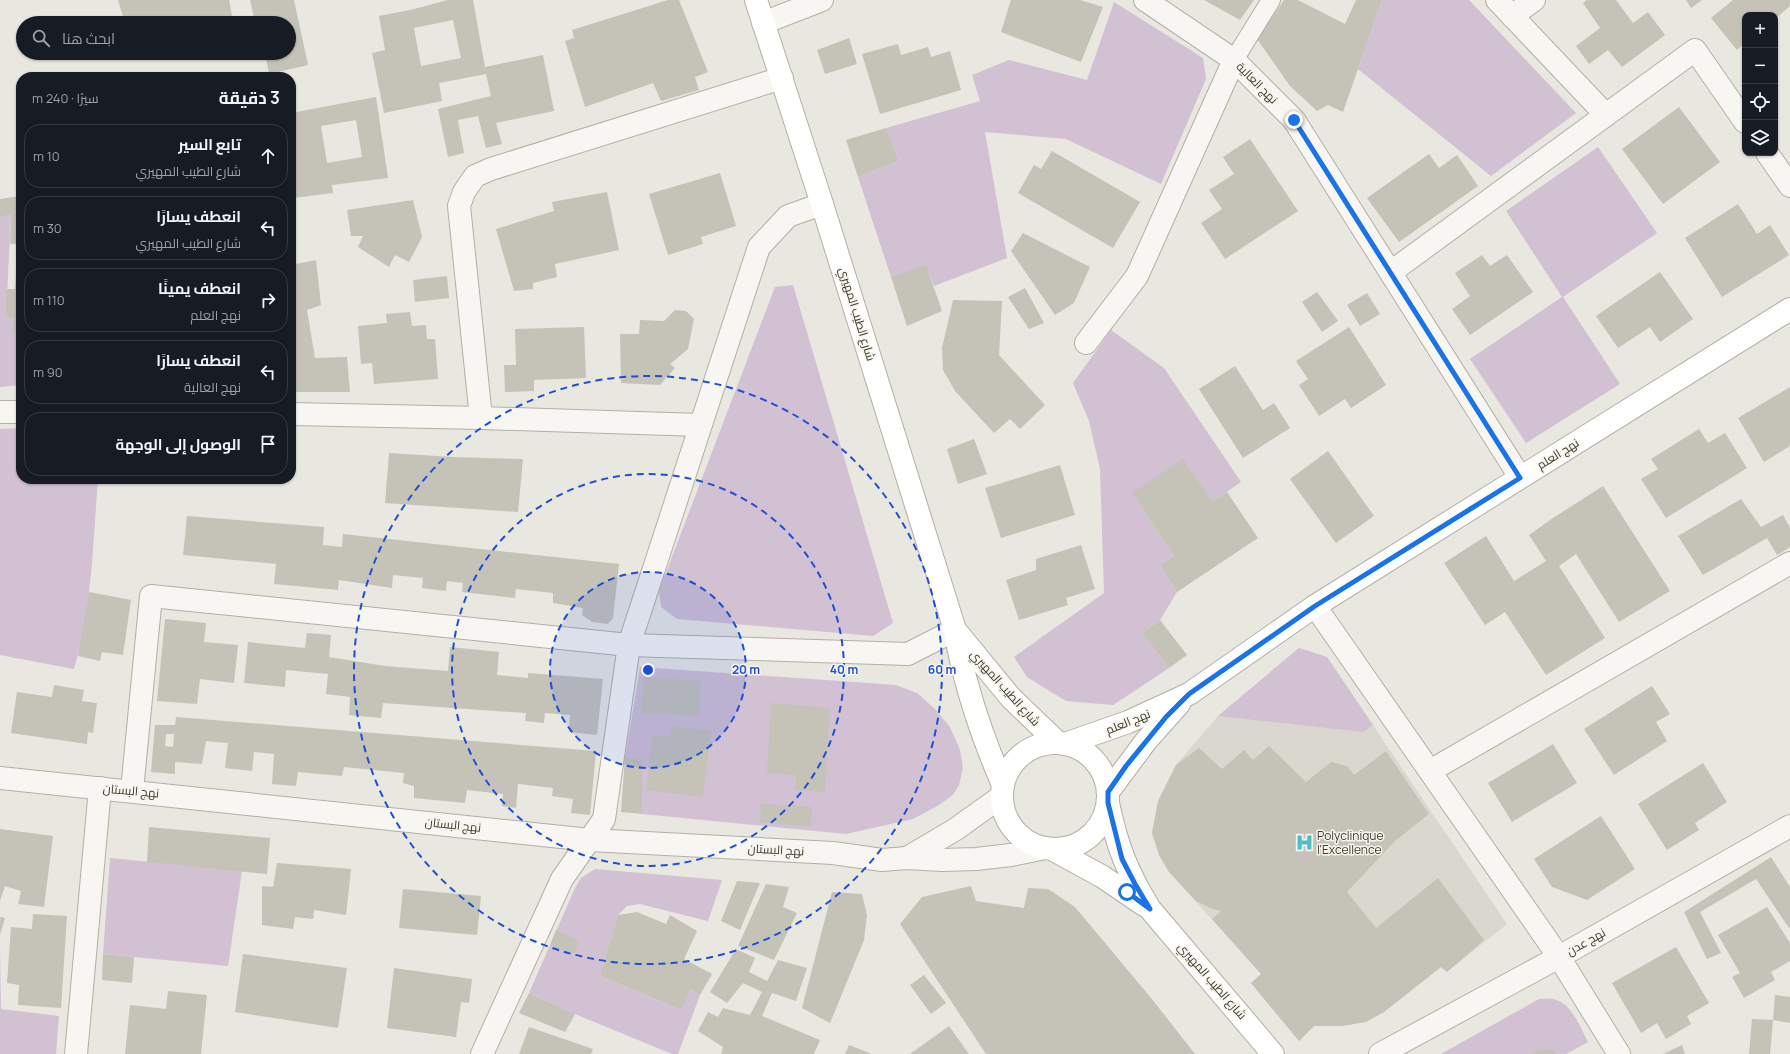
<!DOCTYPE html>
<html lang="ar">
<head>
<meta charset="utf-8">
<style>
	body { margin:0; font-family:Manrope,Cairo,sans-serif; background:#20242c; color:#f1f3f6; direction:rtl }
	.controls { position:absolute; right:12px; top:12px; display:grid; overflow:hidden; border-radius:8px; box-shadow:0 1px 3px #0004 }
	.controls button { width:36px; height:36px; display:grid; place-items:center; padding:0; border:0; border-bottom:1px solid #363941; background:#171b24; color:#f1f3f6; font:20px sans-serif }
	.stop { position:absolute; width:12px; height:12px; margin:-9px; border:3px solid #1a73e8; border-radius:50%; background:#fff }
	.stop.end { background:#1a73e8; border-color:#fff; box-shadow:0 1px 4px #0008 }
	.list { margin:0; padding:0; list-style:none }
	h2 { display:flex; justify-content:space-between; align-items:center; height:52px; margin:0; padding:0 16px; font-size:17px }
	h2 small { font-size:13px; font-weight:400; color:#9ea1a6 }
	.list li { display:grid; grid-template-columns:26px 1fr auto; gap:12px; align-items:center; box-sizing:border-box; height:64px; margin:0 8px 8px; padding:0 8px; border:1px solid #363941; border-radius:16px }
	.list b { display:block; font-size:15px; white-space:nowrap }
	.list p { margin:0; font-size:13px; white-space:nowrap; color:#9ea1a6 }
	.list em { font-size:13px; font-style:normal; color:#9ea1a6 }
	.icon { flex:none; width:22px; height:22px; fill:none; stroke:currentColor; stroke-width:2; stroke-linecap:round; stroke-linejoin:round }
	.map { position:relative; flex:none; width:1790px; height:1054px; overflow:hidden; direction:ltr }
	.search { position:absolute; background:#171b24; box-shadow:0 1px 3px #0004; left:16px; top:16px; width:280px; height:44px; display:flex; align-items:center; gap:10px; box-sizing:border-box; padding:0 14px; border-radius:22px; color:#9ea1a6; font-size:15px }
	.panel { position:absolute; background:#171b24; box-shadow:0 1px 3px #0004; left:16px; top:72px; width:280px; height:412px; border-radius:16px; direction:rtl }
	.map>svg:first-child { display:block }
</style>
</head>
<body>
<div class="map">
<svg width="1790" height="1054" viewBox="0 0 1790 1054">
	<rect width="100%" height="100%" fill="#e8e7e0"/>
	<path fill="#dad8ce" d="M1299,648L1327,657L1507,924L1447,972L1441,967L1384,1012L1366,1022L1342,1026H1314L1299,1041L1251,983L1261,974L1169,872L1159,855L1152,833L1158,801L1176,765L1218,716Z"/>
	<g fill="#d1c1d2">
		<path d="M1382,0H1469L1576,113L1491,176L1358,69Z"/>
		<path d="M1114,2L1203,58L1206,79L1161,184L1066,139L985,132L1007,258L934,286L926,266L891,277L858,177L899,161L886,128L980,101L972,75L1009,60L1087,80Z"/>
		<path d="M1598,147L1657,233L1563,297L1620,384L1526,443L1470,359L1562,297L1506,211Z"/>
		<path d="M11,214L6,317H13L12,332H21V385L0,387V218Z"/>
		<path d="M793,285L893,623L873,636L677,619L661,607L659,591L775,287Z"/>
		<path d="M1111,330L1164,368L1241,482L1212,502L1132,493L1174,556L1160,565L1177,592L1160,620L1142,633L1169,668L1113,705L1066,701L1027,677L1014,657L1104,593L1100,469L1089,421L1073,383Z"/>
		<path d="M21,428V479H98C93,541 92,609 74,669L0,655V429Z"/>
		<path d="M1299,648L1327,657L1373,725L1363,732L1218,716Z"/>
		<path d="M640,667L896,685L917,693L935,709L950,727L960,750L963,768L959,785L953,795L939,805L913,819L846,834L642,814V760L625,758Z"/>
		<path d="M110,858L242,871L228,966L103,954Z"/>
		<path d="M595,869L722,880L708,921L640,904L627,906L618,915L600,976L682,1010L690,989L700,995L678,1054H672L575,1014L529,993L575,888L581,878Z"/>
		<path d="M0,947L1,1009L59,1016L56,1054H0Z"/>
		<path d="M1539,999C1543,999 1548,998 1552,999C1571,1001 1580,1027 1588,1042L1566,1054H1557L1555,1050H1537L1530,1054H1441Z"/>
	</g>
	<g fill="#c5c3b7" fill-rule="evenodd">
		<path d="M118,0H229L232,16L202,23H125Z"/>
		<path d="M250,0H294L308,65L269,74L265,53H289V23H238L237,22L254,18Z"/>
		<path d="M448,0H473L485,67L543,55L554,111L496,123L502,144L486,148L478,116L458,120L464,153L448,157L438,109L491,96L486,74L439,83L442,101L384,113L372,53L385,50L379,16L410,10ZM453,20L461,58L421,66L414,28Z"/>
		<path d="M668,0H679L708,72L695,77L699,90L661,101L653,83L585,107L565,41L574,38L572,30Z"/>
		<path d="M1011,0H1080L1103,7L1081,62L1001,32Z"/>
		<path d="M1204,0H1254L1240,20Z"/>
		<path d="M1284,0H1298L1345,24L1356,0H1382L1343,112L1328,105L1317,111L1290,86L1257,39Z"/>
		<path d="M1587,0H1616L1633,23L1648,12L1665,35L1622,67L1608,50L1589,64L1576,46L1600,28L1583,3Z"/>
		<path d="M1686,0H1702L1691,8Z"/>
		<path d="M1733,0H1790V6L1775,19V15H1745V43L1737,50L1711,18Z"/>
		<path d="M849,38L857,64L825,74L817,50Z"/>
		<path d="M898,44L901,55L928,47L931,57L950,51L961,90L880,114L862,54Z"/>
		<path d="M376,97L388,178L332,185L333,193L294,198L291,178V113ZM356,120L362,157L327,163L321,126Z"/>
		<path d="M1679,107L1720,162L1663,204L1622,149Z"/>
		<path d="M886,128L899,161L858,177L846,140Z"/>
		<path d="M1250,139L1298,211L1225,259L1201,223L1222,209L1209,190L1234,174L1223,157Z"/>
		<path d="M1052,151L1140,202L1113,248L1018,193L1034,165L1041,169Z"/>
		<path d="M1429,154L1439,168L1457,155L1478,186L1399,242L1367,198Z"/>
		<path d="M720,173L736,226L701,237L703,244L668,255L649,194Z"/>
		<path d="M607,192L619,250L555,264L557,277L533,283V289L514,291L496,229L554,211L552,202Z"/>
		<path d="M13,197H21V244H10L11,214L0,218V199Z"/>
		<path d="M413,200L422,237L409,262L395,255L389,267L358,247L363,236H351L347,210Z"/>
		<path d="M1738,204L1757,234L1770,225L1789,255L1722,297L1685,238Z"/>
		<path d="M1023,233L1090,267L1074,303L1055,315L1011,251Z"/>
		<path d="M1482,255L1490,266L1507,255L1533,292L1470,335L1452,309L1470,296L1455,273Z"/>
		<path d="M316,260L321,305L307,310L315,358L347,357L350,392H291V265Z"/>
		<path d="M926,265L942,311L907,326L891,277Z"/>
		<path d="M16,272H21V332H12L13,317H6V289H15Z"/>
		<path d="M1660,272L1693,319L1660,342L1650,327L1618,348L1596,316Z"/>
		<path d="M447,276L449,298L415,302L413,280Z"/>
		<path d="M1025,288L1044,323L1029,329L1008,297Z"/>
		<path d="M1317,292L1338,321L1322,332L1302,302Z"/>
		<path d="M1367,293L1380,314L1360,326L1347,305Z"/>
		<path d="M953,300L1002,301L999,355L1045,405L1020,429L1010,419L994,433L955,391L943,370L942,348Z"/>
		<path d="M675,310L686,311L694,319L688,349L670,364L675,368L660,385L621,383L620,334H639L640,320L664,321Z"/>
		<path d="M410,312L412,326L426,325L427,339H435L438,379L374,384L372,363L361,364L358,326L387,323L386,314Z"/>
		<path d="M584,327L586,378L534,380V391L505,392L504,365H516L515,329Z"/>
		<path d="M1349,327L1386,385L1351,408L1345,399L1319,416L1299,385L1308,379L1296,361Z"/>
		<path d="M1235,366L1263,410L1274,403L1290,428L1243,458L1199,389Z"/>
		<path d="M1790,387V446L1764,462L1738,418Z"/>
		<path d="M1699,429L1708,443L1725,433L1747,468L1666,518L1641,479L1658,469L1651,459Z"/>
		<path d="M974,439L987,474L958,484L947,449Z"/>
		<path d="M1328,451L1374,516L1336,543L1290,479Z"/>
		<path d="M389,453L453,457L523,459L518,512L385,503Z"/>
		<path d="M1183,459L1212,502L1227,492L1258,538L1177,592L1160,565L1174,556L1132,493Z"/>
		<path d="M1060,465L1075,515L1001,538L985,488Z"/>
		<path d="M1603,486L1670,591L1619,622L1576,554L1559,566L1605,638L1546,675L1505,612L1485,625L1444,563L1486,536L1514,581L1546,561L1529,535L1553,518Z"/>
		<path d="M1741,499L1761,527L1783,515L1790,528V547L1777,555L1767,538L1703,575L1678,536Z"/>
		<path d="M187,516L324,527L323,545L342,547L343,534L619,564L613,618L608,624L592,622L582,615L583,608L553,603V593L516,589L515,598L462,592L463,583L447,581L446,591L422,588L423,578L393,575L392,588L339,580L338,590L274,584L276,564L183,555Z"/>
		<path d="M1081,545L1095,589L1066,598L1068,605L1019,620L1006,580L1036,570V559Z"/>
		<path d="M89,592L131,600L123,655L102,652L100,661L78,656Z"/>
		<path d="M165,619L206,623L204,642L238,645L234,683L200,679L197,704L157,701Z"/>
		<path d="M1160,620L1187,655L1169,668L1142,633Z"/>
		<path d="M307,633L331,635L329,657L385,666L448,671L450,647L499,652L497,675L528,678V673L603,679L597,735L569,732L570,715L545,713L544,723L525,721L526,713L383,703L381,718L349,715L350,697L326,694L328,674L286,670L285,687L244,683L248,642L305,648Z"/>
		<path d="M643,677L701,681L699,716L641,713Z"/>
		<path d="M54,685L84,690L82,701L97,703L93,733L88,732L87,744L11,733L17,692L52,697Z"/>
		<path d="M1652,686L1670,714L1656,722L1667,741L1614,775L1584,729Z"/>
		<path d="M771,703L830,708L825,792L795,790L796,775L767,773Z"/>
		<path d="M176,717L596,751L590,815L571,813L573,799L552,796L553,788L518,784L516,808L502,806L503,794L467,790L465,803L414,798V786L403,783L404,773L344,767L342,776L298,772L296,786L272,784L274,754L254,752L252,771L225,768L228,743L206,741L202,764L175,762V774L151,772L155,725H175ZM166,734H174L173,747L165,746Z"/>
		<path d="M671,726L711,731L703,797L646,790L652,735L670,737Z"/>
		<path d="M1553,744L1577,783L1512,822L1488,783Z"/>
		<path d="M1269,746L1306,782L1331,762L1347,766L1354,775L1386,751L1429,814L1395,841L1347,892L1376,928L1438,878L1484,940L1447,972L1441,967L1384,1012L1366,1022L1342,1026H1314L1299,1041L1251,983L1261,974L1212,919L1221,911L1210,908L1196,901L1169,872L1159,855L1152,833L1158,801L1176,765L1199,748L1222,769L1244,750L1253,760Z"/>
		<path d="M625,758L642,759V814L621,812Z"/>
		<path d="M1703,763L1727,802L1695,823L1699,830L1667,850L1638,804Z"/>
		<path d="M761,804L812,807L811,826L760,823Z"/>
		<path d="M1601,816L1635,869L1587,900L1552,887L1534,859Z"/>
		<path d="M149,827L270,838L267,874L147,862Z"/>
		<path d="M0,829L53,836L44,907L18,904L21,891L5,886L0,901Z"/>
		<path d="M1771,857L1790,887V927L1789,928L1756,879L1700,912L1721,953L1707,959L1684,912Z"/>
		<path d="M277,863L351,869L346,915L314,910L313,919L295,917L293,929L262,925V886L273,887Z"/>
		<path d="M737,881L760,883L740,930L721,921Z"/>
		<path d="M766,884L789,887L783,907L797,913L774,960L738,946Z"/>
		<path d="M971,886L976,901L1024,908L1028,888L1048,889L1075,907L1151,998L1195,1054H986L900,924L922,897Z"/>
		<path d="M403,889L481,896L477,935L399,928Z"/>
		<path d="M832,892L862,894L867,915L864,940L830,1023L802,1008Z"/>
		<path d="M1767,907L1790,943V961L1771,972L1775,980L1744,998L1732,977L1740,973L1718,935Z"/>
		<path d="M637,912L666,924L670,915L697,931L684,959L712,974L700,995L690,989L682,1010L600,976L618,915Z"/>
		<path d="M33,914L67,916L61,1008L18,1005L19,985L7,983L11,927L32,929Z"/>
		<path d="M0,917L5,918L0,935Z"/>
		<path d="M556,930L579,941L574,954L550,945Z"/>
		<path d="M1676,947L1709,1003L1687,1016L1691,1024L1666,1039L1657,1023L1641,1033L1612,983Z"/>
		<path d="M736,949L755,958L749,972L767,981L778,960L807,968L796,1001L772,993L762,1016L820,1040L814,1054H721L723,1047L698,1031L708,1012L718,1017L723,1008L750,1015L762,992L743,983L727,1003L710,992Z"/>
		<path d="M103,954L134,957L132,983L102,980Z"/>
		<path d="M243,954L347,968L338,1028L235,1012Z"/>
		<path d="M394,968L472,979L469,1003L461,1002L456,1037L387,1028Z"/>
		<path d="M924,975L946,1003L931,1014L910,985Z"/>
		<path d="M168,991L207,995L201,1054H125L130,1005L166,1009Z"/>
		<path d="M529,993L575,1014L565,1032L519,1013Z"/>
		<path d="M1775,995L1790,997V1023L1773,1020Z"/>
		<path d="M1752,1019L1773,1020L1770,1054H1749Z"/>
		<path d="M949,1026L969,1054H910Z"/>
		<path d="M529,1027L593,1049L591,1054H519Z"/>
		<path d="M849,1045L872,1054H845Z"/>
		<path d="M1682,1045L1685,1054H1663Z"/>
		<path d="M1537,1050H1555L1557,1054H1530Z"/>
	</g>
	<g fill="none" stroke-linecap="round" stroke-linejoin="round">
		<defs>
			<path id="lane" d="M1234,60L1271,0"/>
			<g id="street">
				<path d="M1145,0L1234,60L1294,120L1520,477"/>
				<path d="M1497,0L1606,115"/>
				<path d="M1512,16L1534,0"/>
				<path d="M763,23L822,0"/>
				<path d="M1767,153L1790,186"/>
				<path d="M1391,272L1695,50L1745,122"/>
				<path d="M1086,343L1137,276L1234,60"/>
				<path d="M0,412H21"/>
				<path d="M291,414L481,418L700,425"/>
				<path d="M481,418L459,206L464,192L475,176L491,169L782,78"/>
				<path d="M1315,606L1559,957L1619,1054"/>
				<path d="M1430,771L1790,563"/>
				<path d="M0,778L590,840L833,853L882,860L907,858L942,860L976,859L1011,855L1045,848"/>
				<path d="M132,790L151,596L629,645L908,654L955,630"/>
				<path d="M907,858L956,829L1002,796"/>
				<path d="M76,1054L100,788"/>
				<path d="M482,1054L562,879L604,819L629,645L759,247L788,216L822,204"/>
				<path d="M1380,1054L1559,957L1790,826"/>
			</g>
			<g id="secondary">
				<path d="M756,0L822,204L955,630C964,684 981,734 1003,785"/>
				<path d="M956,631L1011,698L1058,743"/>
				<circle cx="1055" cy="796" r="53"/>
				<path d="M1065,744L1128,722L1189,694L1315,606L1790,309"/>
				<path d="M1108,792L1146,741L1179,704"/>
				<path d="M1108,803C1117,846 1127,872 1150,909L1273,1054"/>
				<path d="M1052,849L1103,877L1144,905"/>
			</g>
		</defs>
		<use href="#lane" stroke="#b2b0a5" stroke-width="20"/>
		<use href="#street" stroke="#b2b0a5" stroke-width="24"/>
		<use href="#secondary" stroke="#b2b0a5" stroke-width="24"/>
		<use href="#lane" stroke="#f7f6f2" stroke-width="18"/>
		<use href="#street" stroke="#f7f6f2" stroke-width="22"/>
		<use href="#secondary" stroke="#fff" stroke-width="22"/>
	</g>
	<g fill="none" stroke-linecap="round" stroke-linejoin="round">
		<path stroke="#1a73e8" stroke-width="5" d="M1127,892L1150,909L1135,884L1122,859L1108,803V792L1126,766L1166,717L1189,694L1315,606L1520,478L1294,120"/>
	</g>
	<circle cx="648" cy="670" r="98" fill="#1d4ed8" fill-opacity=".12"/>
	<g fill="none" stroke="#1d4ed8" stroke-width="2" stroke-dasharray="7 5">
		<circle cx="648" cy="670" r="98"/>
		<circle cx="648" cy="670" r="196"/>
		<circle cx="648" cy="670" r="294"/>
	</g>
	<defs>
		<symbol id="hospital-bare" viewBox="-9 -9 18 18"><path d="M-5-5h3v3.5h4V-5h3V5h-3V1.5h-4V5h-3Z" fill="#49c0c9" stroke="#f6f4ef" stroke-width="2.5" paint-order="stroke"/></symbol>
	</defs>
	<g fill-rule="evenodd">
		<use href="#hospital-bare" x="1292" y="830" width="25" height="25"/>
	</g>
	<g text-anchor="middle" stroke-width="3" stroke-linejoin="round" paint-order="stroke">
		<g font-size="12" fill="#3f3c29" stroke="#f6f4ef">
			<text transform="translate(1257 83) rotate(45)" y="4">نهج العالية</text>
			<text transform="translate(857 314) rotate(73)" y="4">شارع الطيب المهيري</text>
			<text transform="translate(1558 454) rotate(-32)" y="4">نهج العلم</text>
			<text transform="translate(1005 688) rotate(48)" y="4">شارع الطيب المهيري</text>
			<text transform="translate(1128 722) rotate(-22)" y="4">نهج العلم</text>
			<text transform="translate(131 791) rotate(5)" y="4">نهج البستان</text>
			<text transform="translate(453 825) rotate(6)" y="4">نهج البستان</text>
			<text transform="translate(776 850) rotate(3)" y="4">نهج البستان</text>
			<text transform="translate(1586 942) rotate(-30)" y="4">نهج عدن</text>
			<text transform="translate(1212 981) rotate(49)" y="4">شارع الطيب المهيري</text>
		</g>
		<g font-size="12" fill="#3f3c29" stroke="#f6f4ef" text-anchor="start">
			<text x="1317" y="840">Polyclinique<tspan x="1317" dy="14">l'Excellence</tspan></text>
		</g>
	</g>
	<circle cx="648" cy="670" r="6" fill="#1d4ed8" stroke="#f6f4ef" stroke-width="2"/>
	<g font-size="12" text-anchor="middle" font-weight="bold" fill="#1d4ed8" stroke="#f6f4ef" stroke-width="3" stroke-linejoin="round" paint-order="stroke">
		<text x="746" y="674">20 m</text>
		<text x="844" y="674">40 m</text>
		<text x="942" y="674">60 m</text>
	</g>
</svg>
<div class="controls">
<button>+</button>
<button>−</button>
<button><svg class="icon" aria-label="locate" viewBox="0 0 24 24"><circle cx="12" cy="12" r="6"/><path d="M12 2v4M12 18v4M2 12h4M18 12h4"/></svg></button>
<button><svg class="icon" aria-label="layers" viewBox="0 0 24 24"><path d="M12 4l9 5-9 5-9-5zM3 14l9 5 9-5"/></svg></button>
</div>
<div class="stop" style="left:1127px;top:892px"></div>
<div class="stop end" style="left:1294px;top:120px"></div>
<div class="search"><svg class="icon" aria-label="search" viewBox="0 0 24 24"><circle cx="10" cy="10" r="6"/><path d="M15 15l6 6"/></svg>ابحث هنا</div>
<section class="panel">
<h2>3 دقيقة<small>سيرًا · 240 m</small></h2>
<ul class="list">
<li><svg class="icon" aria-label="ahead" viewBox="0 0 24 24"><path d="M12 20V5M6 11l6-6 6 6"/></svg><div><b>تابع السير</b><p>شارع الطيب المهيري</p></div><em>10 m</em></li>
<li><svg class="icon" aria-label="left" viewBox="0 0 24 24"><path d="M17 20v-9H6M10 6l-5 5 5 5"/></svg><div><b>انعطف يسارًا</b><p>شارع الطيب المهيري</p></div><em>30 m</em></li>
<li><svg class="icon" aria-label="right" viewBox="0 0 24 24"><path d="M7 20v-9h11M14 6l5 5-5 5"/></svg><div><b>انعطف يمينًا</b><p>نهج العلم</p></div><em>110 m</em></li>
<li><svg class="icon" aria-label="left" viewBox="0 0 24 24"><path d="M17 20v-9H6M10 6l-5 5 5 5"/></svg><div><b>انعطف يسارًا</b><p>نهج العالية</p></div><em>90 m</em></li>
<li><svg class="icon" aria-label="arrive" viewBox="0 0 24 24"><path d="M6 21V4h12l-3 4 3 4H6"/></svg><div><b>الوصول إلى الوجهة</b></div></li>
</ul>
</section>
</div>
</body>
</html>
